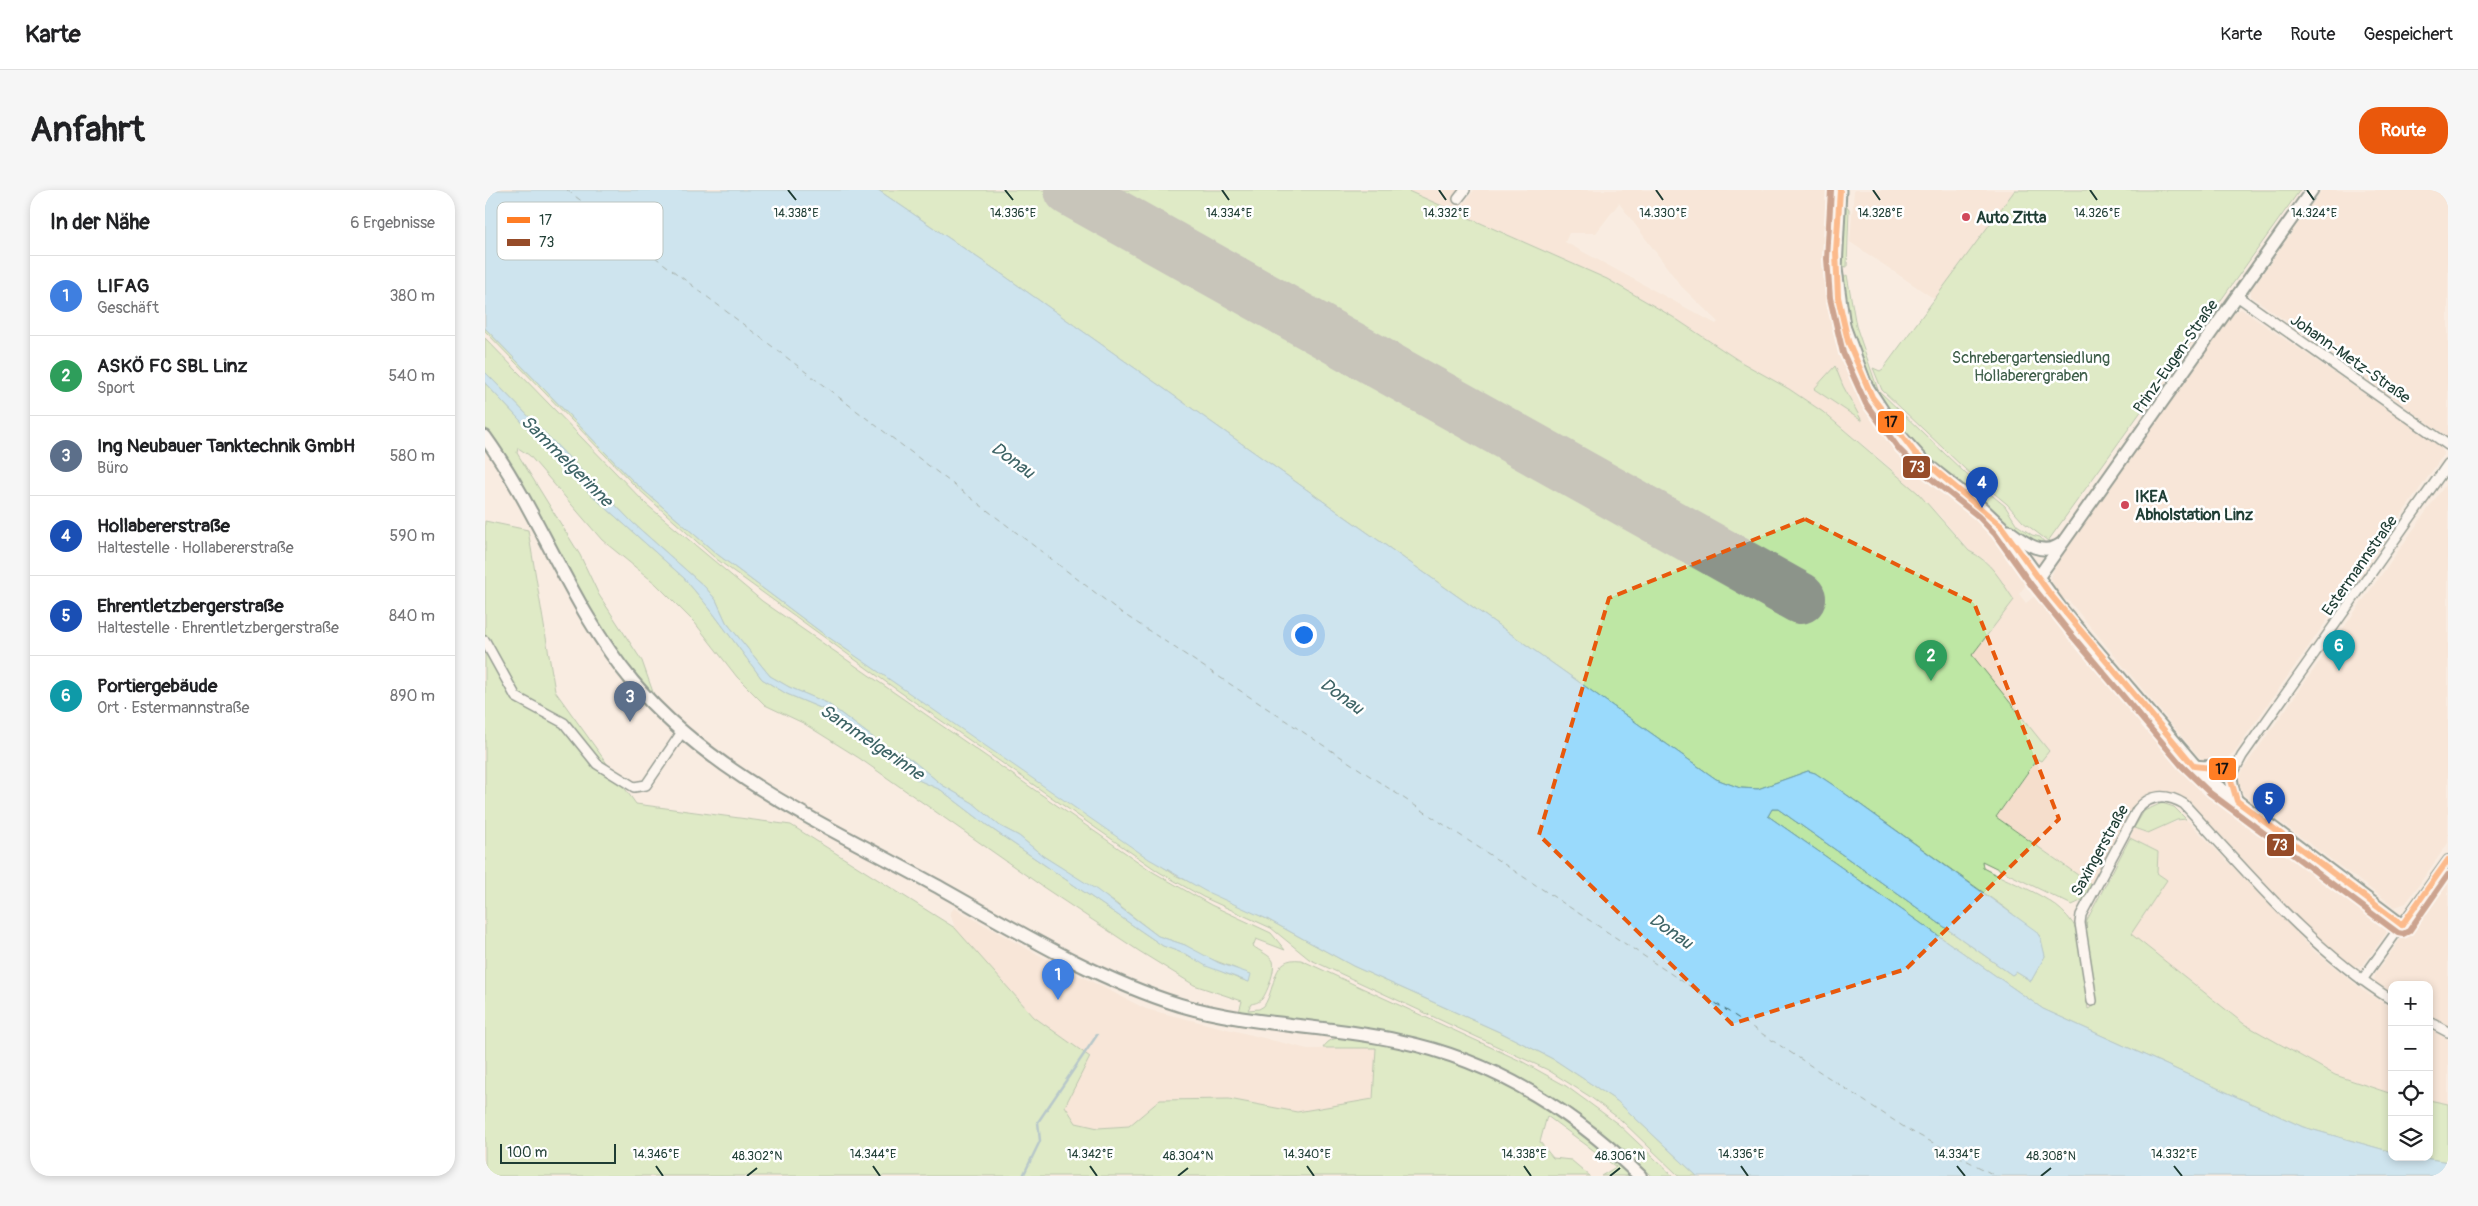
<!DOCTYPE html>
<html lang="de">
<head>
<meta charset="utf-8">
<style>
	body { margin:0; font-family:Pangolin,sans-serif; background:#f6f6f6; color:#202124 }
	.controls { position:absolute; right:15px; bottom:15px; display:grid; overflow:hidden; border-radius:10px; box-shadow:0 2px 8px #0003 }
	.controls button { width:45px; height:45px; display:grid; place-items:center; padding:0; border:0; border-bottom:1px solid #e0e0e0; background:#fff; color:#202124; font:25px sans-serif }
	.scale { position:absolute; left:15px; bottom:12px; width:116px; box-sizing:border-box; padding-left:5px; border:2px solid #1f3d34; border-top:0; font-size:14px; line-height:18px; white-space:nowrap; color:#1f3d34; -webkit-text-stroke:4px #fff; paint-order:stroke }
	.you { position:absolute; left:818px; top:444px; width:18px; height:18px; margin:-12px; border:4px solid #fff; border-radius:50%; background:#1a73e8; box-shadow:0 0 0 8px #1a73e833 }
	.badge { display:grid; place-items:center; width:32px; height:32px; border-radius:50%; background:#ea580c; color:#fff; font-size:16px; font-weight:700 }
	.pin { position:absolute; translate:-50% -41px; filter:drop-shadow(0 1px 2px #0008) }
	.pin::after { content:''; position:absolute; top:26px; width:18px; height:15px; background:inherit; clip-path:polygon(0 0,100% 0,50% 100%) }
	.list { margin:0; padding:0; list-style:none }
	h2 { display:flex; justify-content:space-between; align-items:center; height:65px; margin:0; padding:0 20px; font-size:21px }
	h2 small { font-size:16px; font-weight:400; color:#757577 }
	.list li { display:grid; grid-template-columns:32px 1fr auto; gap:15px; align-items:center; box-sizing:border-box; height:80px; padding:0 20px; border-top:1px solid #e0e0e0 }
	.list b { display:block; font-size:19px; white-space:nowrap }
	.list p { margin:0; font-size:16px; white-space:nowrap; color:#757577 }
	.list em { font-size:16px; font-style:normal; color:#757577 }
	.icon { flex:none; width:28px; height:28px; fill:none; stroke:currentColor; stroke-width:2; stroke-linecap:round; stroke-linejoin:round }
	.map { position:relative; flex:none; width:1963px; height:986px; overflow:hidden; border-radius:20px }
	header { display:flex; align-items:center; gap:30px; box-sizing:border-box; height:70px; padding:0 25px; background:#fff; border-bottom:1px solid #e0e0e0 }
	header strong { font-size:24px }
	nav { display:flex; gap:28px; margin-inline-start:auto; font-size:18px }
	.intro { display:flex; align-items:center; justify-content:space-between; box-sizing:border-box; height:120px; padding:0 30px }
	h1 { margin:0; font-size:35px }
	.button { padding:12px 22px; border-radius:20px; background:#ea580c; color:#fff; font-size:18px; font-weight:700 }
	main { display:flex; gap:30px; padding:0 30px }
	aside { flex:1; background:#fff; border-radius:20px; box-shadow:0 2px 8px #0003 }
	.map>svg:first-child { display:block }
</style>
</head>
<body>
<header>
<strong>Karte</strong>
<nav><a>Karte</a><a>Route</a><a>Gespeichert</a></nav>
</header>
<div class="intro"><h1>Anfahrt</h1><a class="button">Route</a></div>
<main>
<aside>
<h2>In der Nähe<small>6 Ergebnisse</small></h2>
<ul class="list">
<li><span class="badge" style="background:#3f7fe0">1</span><div><b>LIFAG</b><p>Geschäft</p></div><em>380 m</em></li>
<li><span class="badge" style="background:#2e9e5b">2</span><div><b>ASKÖ FC SBL Linz</b><p>Sport</p></div><em>540 m</em></li>
<li><span class="badge" style="background:#5c6f8a">3</span><div><b>Ing Neubauer Tanktechnik GmbH</b><p>Büro</p></div><em>580 m</em></li>
<li><span class="badge" style="background:#1a4fb4">4</span><div><b>Hollabererstraße</b><p>Haltestelle · Hollabererstraße</p></div><em>590 m</em></li>
<li><span class="badge" style="background:#1a4fb4">5</span><div><b>Ehrentletzbergerstraße</b><p>Haltestelle · Ehrentletzbergerstraße</p></div><em>840 m</em></li>
<li><span class="badge" style="background:#0f9aa8">6</span><div><b>Portiergebäude</b><p>Ort · Estermannstraße</p></div><em>890 m</em></li>
</ul>
</aside>
<div class="map">
<svg width="1963" height="986" viewBox="0 0 1963 986">
	<rect width="100%" height="100%" fill="#f9ece1"/>
	<filter id="ink" filterUnits="userSpaceOnUse"><feTurbulence type="fractalNoise" baseFrequency=".02" numOctaves="2"/><feDisplacementMap in="SourceGraphic" scale="10" xChannelSelector="R" yChannelSelector="G"/><feConvolveMatrix kernelMatrix="1 2 1 2 8 2 1 2 1" color-interpolation-filters="sRGB"/></filter>
	<g filter="url(#ink)">
		<g fill="#f5decc" fill-rule="evenodd">
			<path d="M921,0H974L968,8L979,14L989,0H1350L1344,74L1349,121L1367,180L1392,227L1431,274L1477,310L1476,312L1495,328L1497,326L1510,339L1543,386L1540,396L1534,404L1541,413L1552,404L1557,406L1697,572L1739,613L1901,733V743L1878,775L1868,777L1832,748L1702,610L1685,602L1665,603L1651,615L1607,695L1511,627L1553,569L1564,561L1486,465L1529,410L1500,370L1485,361L1453,324L1402,275L1338,222L1304,199L1256,172L1188,127L1122,89ZM1134,13L1196,96L1233,132L1231,134L1080,52L1084,43H1111ZM1350,177L1358,196L1376,230L1329,199Z"/>
			<path d="M1369,0H1530L1451,110L1365,52Z"/>
			<path d="M1837,0H1963V247L1766,106V100Z"/>
			<path d="M1756,119L1955,256L1959,264L1750,561L1742,568L1730,572L1720,570L1714,567L1584,411L1577,408L1570,398L1566,388L1570,376L1749,123Z"/>
			<path d="M1963,291V653L1921,713L1910,717L1759,605L1753,590L1759,578Z"/>
			<path d="M1701,629L1829,761L1874,797L1907,819V904L1850,885L1759,834L1646,744L1682,690L1672,683L1673,662L1645,648L1649,638L1658,642Z"/>
			<path d="M1963,684V836L1944,826V795H1907V804L1891,794L1889,790L1891,783Z"/>
			<path d="M469,718L544,760L661,819L823,859L891,858L889,909L812,922L744,909L675,910L644,936L613,938L591,933L580,916L605,867L549,827L470,738L465,723Z"/>
			<path d="M1944,840L1963,849V914L1944,910Z"/>
		</g>
		<g fill="#bee7a4" stroke="#6e926c">
			<path d="M393,0H921L1122,89L1188,127L1256,172L1304,199L1338,222L1433,303L1484,361C1506,371 1516,391 1529,410L1487,465L1564,561L1556,571L1552,569L1511,627L1607,695L1598,710L1587,715L1497,671L1498,678C1542,702 1594,710 1600,769C1602,786 1600,802 1603,819L1611,815L1600,742L1602,730L1645,648L1673,662L1672,683L1682,690L1646,744L1759,834L1850,885L1907,904V962L1818,937L1558,819L1283,626L1287,619H1293L1527,785L1531,782L1546,791L1560,766L1554,745L1520,718L1348,595L1330,583L1323,581L1273,599L1255,598L1231,589L521,87Z"/>
			<path d="M1530,0H1815L1563,351L1538,332L1522,314L1480,279L1397,200L1388,178L1395,181L1398,179Z"/>
			<path d="M1361,15L1364,19L1362,77L1356,76L1357,43Z"/>
			<path d="M1362,85L1371,136L1393,200L1481,284L1520,316L1532,335L1547,345L1555,347L1561,354C1535,353 1518,328 1500,312C1481,296 1459,283 1441,265C1391,219 1364,155 1358,87Z"/>
			<path d="M0,138L148,291L232,364L336,442L690,685L782,729L868,776L1019,844L1070,870L1132,911L1212,986H1194L1136,930L1104,906L1063,880L824,769L786,738L718,707L674,682L405,495L230,368L150,296L0,141Z"/>
			<path d="M0,148L161,314L277,411L668,682L726,715L786,743L800,760L771,749L768,756C774,761 785,765 788,771C791,779 782,803 777,809C773,813 770,813 766,814L763,820L774,819L779,816C792,796 786,766 816,770L1038,872L1081,896L1133,934L1188,986H1166C1098,917 1010,864 915,844C862,833 807,830 754,822L757,811L709,795L654,761L558,697L374,568L318,533L280,515L252,487L210,433L171,394L117,350L44,265L33,258L32,263L95,365L114,405L157,471L169,505L136,466L109,427L54,323L29,279L0,237V193L101,300L199,388L225,419L277,489L302,504L338,519L417,577L431,589L456,600L507,639L678,756C708,765 733,783 764,792L752,779L715,765L700,755L673,746L629,712L558,666L534,646L515,636L488,613L457,595L427,570L409,559L398,555L342,513L304,497L285,486L241,432L231,410L220,397L148,333L0,182Z"/>
			<path d="M1350,176L1358,196L1377,231L1329,199Z"/>
			<path d="M0,331L43,340L70,501L151,614L306,635L470,738L549,827L605,867L580,916L591,933L613,938L644,936L675,910L744,909L812,922L888,909L891,858H838C848,842 863,850 879,851C956,860 1043,900 1104,948C1119,960 1133,973 1147,986H1116L1131,977L1062,926L1055,952L1068,968L1086,970L1105,986H0Z"/>
			<path d="M1677,613L1689,617L1701,629L1692,630L1663,643L1649,638L1659,621Z"/>
			<path d="M1944,910L1963,914V972L1933,967H1944Z"/>
		</g>
		<g fill="#9adafc" stroke="#699bac">
			<path d="M0,0H393L521,87L1231,589L1255,598L1273,599L1323,581L1330,583L1348,595L1551,741L1556,749L1560,766L1546,791L1531,782L1527,785L1293,619H1287L1283,626L1558,819L1818,937L1907,962V967H1933L1963,972V986H1212L1132,911L1070,870L1019,844L868,776L782,729L720,701L664,669L336,442L232,364L148,291L0,138Z"/>
			<path d="M0,182L148,333L220,397L231,410L241,432L285,486L304,497L342,513L398,555L409,559L427,570L457,595L488,613L515,636L534,646L558,666L612,700L673,746L700,755L734,773L766,784L764,792L721,776L703,765L678,756L507,639L456,600L431,589L417,577L338,519L302,504L277,489L225,419L199,388L101,300L0,193Z"/>
		</g>
		<g fill="none" stroke-linecap="round" stroke-linejoin="round">
			<path stroke="#699bac" stroke-width="2.5" d="M538,986L555,951L553,932L612,845"/>
			<path stroke="#3e6466" stroke-width="1" stroke-dasharray="6 5" stroke-linecap="butt" d="M82,0L637,423L1422,939L1511,986"/>
			<path stroke="#8c948a" stroke-width="52" d="M585,0L1315,408"/>
			<defs>
				<g id="minor">
					<path d="M973,9L980,0"/>
					<path d="M1752,106L1963,255"/>
					<path d="M0,451L31,507L79,533L112,574L149,597L161,595L197,542"/>
					<path d="M1746,587L1757,566L1963,274"/>
					<path d="M1877,790L1963,670"/>
					<path d="M1607,811L1595,733L1596,725L1652,620C1665,604 1681,603 1699,614C1764,684 1825,759 1907,810"/>
					<path d="M1944,832L1963,842"/>
				</g>
				<g id="tertiary">
					<path d="M1355,0L1351,79L1359,136L1381,195L1411,241L1441,274L1497,318L1516,336L1575,417L1719,586L1917,735"/>
					<path d="M1524,341C1540,353 1557,367 1576,354"/>
					<path d="M1552,389L1827,0"/>
					<path d="M1709,576C1720,578 1734,575 1743,580C1749,589 1745,599 1752,611"/>
				</g>
				<path id="secondary" d="M0,247C56,325 86,418 148,492C227,586 345,637 450,695C529,739 608,788 695,815C767,836 842,835 914,851C1007,870 1088,921 1155,986"/>
			</defs>
			<use href="#minor" stroke="#1f3d34" stroke-width="12"/>
			<use href="#tertiary" stroke="#1f3d34" stroke-width="15"/>
			<use href="#secondary" stroke="#1f3d34" stroke-width="16"/>
			<use href="#minor" stroke="#fff" stroke-width="9"/>
			<use href="#tertiary" stroke="#fff" stroke-width="11"/>
			<use href="#secondary" stroke="#fff" stroke-width="12"/>
			<defs>
				<g id="bus-1">
					<path d="M1355,0L1351,62L1353,107L1363,151L1387,207L1430,263L1516,336L1565,404L1709,576L1743,580L1752,611L1917,735"/>
					<path d="M1917,735L1963,670"/>
				</g>
				<path id="bus-2" d="M1346,0L1342,69L1345,108L1358,163L1381,214L1414,259L1434,279L1493,326L1510,344L1547,396L1584,442L1697,576L1725,603L1913,743L1918,744L1924,741L1963,685"/>
			</defs>
			<use href="#bus-1" stroke="#fff" stroke-width="10"/>
			<use href="#bus-2" stroke="#fff" stroke-width="10"/>
			<use href="#bus-1" stroke="#ff7d24" stroke-width="6"/>
			<use href="#bus-2" stroke="#964c29" stroke-width="6"/>
		</g>
	</g>
	<path d="M0 0H1963V986H0ZM1320,329L1489,413L1574,629L1421,779L1247,834L1054,645L1124,408Z" fill="#f9ece1" fill-opacity=".55" fill-rule="evenodd"/>
	<path fill="none" stroke="#e8590c" stroke-width="4" stroke-dasharray="10 6" stroke-linejoin="round" d="M1320,329L1489,413L1574,629L1421,779L1247,834L1054,645L1124,408Z"/>
	<path fill="none" stroke="#1f3d34" stroke-width="2" d="M303,0L311,10M520,0L528,10M737,0L744,10M954,0L961,10M1171,0L1178,10M1388,0L1395,10M1605,0L1612,10M1822,0L1829,10M171,976L178,986M388,976L395,986M605,976L612,986M822,976L829,986M1039,976L1046,986M1256,976L1263,986M1472,976L1480,986M1689,976L1697,986M262,986L272,978M693,986L703,978M1125,986L1135,978M1556,986L1566,978"/>
	<g fill="#d1495b" stroke="#fff" stroke-width="2">
		<circle cx="1481" cy="27" r="5"/>
		<circle cx="1640" cy="315" r="5"/>
	</g>
	<g text-anchor="middle" stroke-width="5" stroke-linejoin="round" paint-order="stroke">
		<g font-size="16" font-weight="bold" fill="#1f3d34" stroke="#fff" text-anchor="start">
			<text x="1491" y="33">Auto Zitta</text>
			<text x="1650" y="312">IKEA<tspan x="1650" dy="18">Abholstation Linz</tspan></text>
		</g>
		<g font-size="16" fill="#1f3d34" stroke="#fff">
			<text transform="translate(1690 166) rotate(-55)" y="6">Prinz-Eugen-Straße</text>
			<text transform="translate(1866 168) rotate(35)" y="6">Johann-Metz-Straße</text>
			<text transform="translate(1874 375) rotate(-55)" y="6">Estermannstraße</text>
			<text transform="translate(1614 660) rotate(-61)" y="6">Saxingerstraße</text>
		</g>
		<g font-size="16" fill="#3f5f4a" stroke="#fff">
			<text x="1546" y="173">Schrebergartensiedlung<tspan x="1546" dy="18">Hollaberergraben</tspan></text>
		</g>
		<g font-size="18" font-style="italic" fill="#3e6466" stroke="#fff">
			<text transform="translate(528 270) rotate(36)" y="6">Donau</text>
			<text transform="translate(82 271) rotate(45)" y="6">Sammelgerinne</text>
			<text transform="translate(857 506) rotate(36)" y="6">Donau</text>
			<text transform="translate(387 552) rotate(34)" y="6">Sammelgerinne</text>
			<text transform="translate(1186 741) rotate(35)" y="6">Donau</text>
		</g>
	</g>
	<rect x="12" y="12" width="166" height="58" rx="8" fill="#fff" stroke="#bcc5c2" stroke-width="1"/>
	<rect x="22" y="27" width="23" height="6" fill="#ff7d24"/>
	<rect x="22" y="49" width="23" height="7" fill="#964c29"/>
	<g font-size="14" fill="#1f3d34">
		<text x="54" y="35">17</text>
		<text x="54" y="57">73</text>
	</g>
	<g font-size="12" text-anchor="middle" fill="#1f3d34" stroke="#fff" stroke-width="5" stroke-linejoin="round" paint-order="stroke">
		<text x="311" y="27">14.338°E</text>
		<text x="528" y="27">14.336°E</text>
		<text x="961" y="27">14.332°E</text>
		<text x="1178" y="27">14.330°E</text>
		<text x="1395" y="27">14.328°E</text>
		<text x="1829" y="27">14.324°E</text>
		<text x="744" y="27">14.334°E</text>
		<text x="1612" y="27">14.326°E</text>
		<text x="171" y="968">14.346°E</text>
		<text x="388" y="968">14.344°E</text>
		<text x="605" y="968">14.342°E</text>
		<text x="822" y="968">14.340°E</text>
		<text x="1039" y="968">14.338°E</text>
		<text x="1256" y="968">14.336°E</text>
		<text x="1472" y="968">14.334°E</text>
		<text x="1689" y="968">14.332°E</text>
		<text x="272" y="970">48.302°N</text>
		<text x="703" y="970">48.304°N</text>
		<text x="1135" y="970">48.306°N</text>
		<text x="1566" y="970">48.308°N</text>
	</g>
	<g stroke="#fff" stroke-width="2">
		<rect x="1392" y="220" width="28" height="24" rx="5" fill="#ff7d24"/>
		<rect x="1417" y="265" width="29" height="24" rx="5" fill="#964c29"/>
		<rect x="1723" y="567" width="29" height="24" rx="5" fill="#ff7d24"/>
		<rect x="1781" y="643" width="29" height="24" rx="5" fill="#964c29"/>
	</g>
	<g font-size="14" text-anchor="middle" font-weight="bold" fill="#fff">
		<text x="1432" y="282">73</text>
		<text x="1795" y="660">73</text>
	</g>
	<g font-size="14" text-anchor="middle" font-weight="bold" fill="#111">
		<text x="1406" y="237">17</text>
		<text x="1737" y="584">17</text>
	</g>
</svg>
<div class="controls">
<button>+</button>
<button>−</button>
<button><svg class="icon" aria-label="locate" viewBox="0 0 24 24"><circle cx="12" cy="12" r="6"/><path d="M12 2v4M12 18v4M2 12h4M18 12h4"/></svg></button>
<button><svg class="icon" aria-label="layers" viewBox="0 0 24 24"><path d="M12 4l9 5-9 5-9-5zM3 14l9 5 9-5"/></svg></button>
</div>
<div class="scale">100 m</div>
<div class="you"></div>
<div class="pin badge" style="left:573px;top:810px;background:#3f7fe0">1</div>
<div class="pin badge" style="left:1446px;top:491px;background:#2e9e5b">2</div>
<div class="pin badge" style="left:145px;top:532px;background:#5c6f8a">3</div>
<div class="pin badge" style="left:1497px;top:318px;background:#1a4fb4">4</div>
<div class="pin badge" style="left:1784px;top:634px;background:#1a4fb4">5</div>
<div class="pin badge" style="left:1854px;top:481px;background:#0f9aa8">6</div>
</div>
</main>
</body>
</html>
